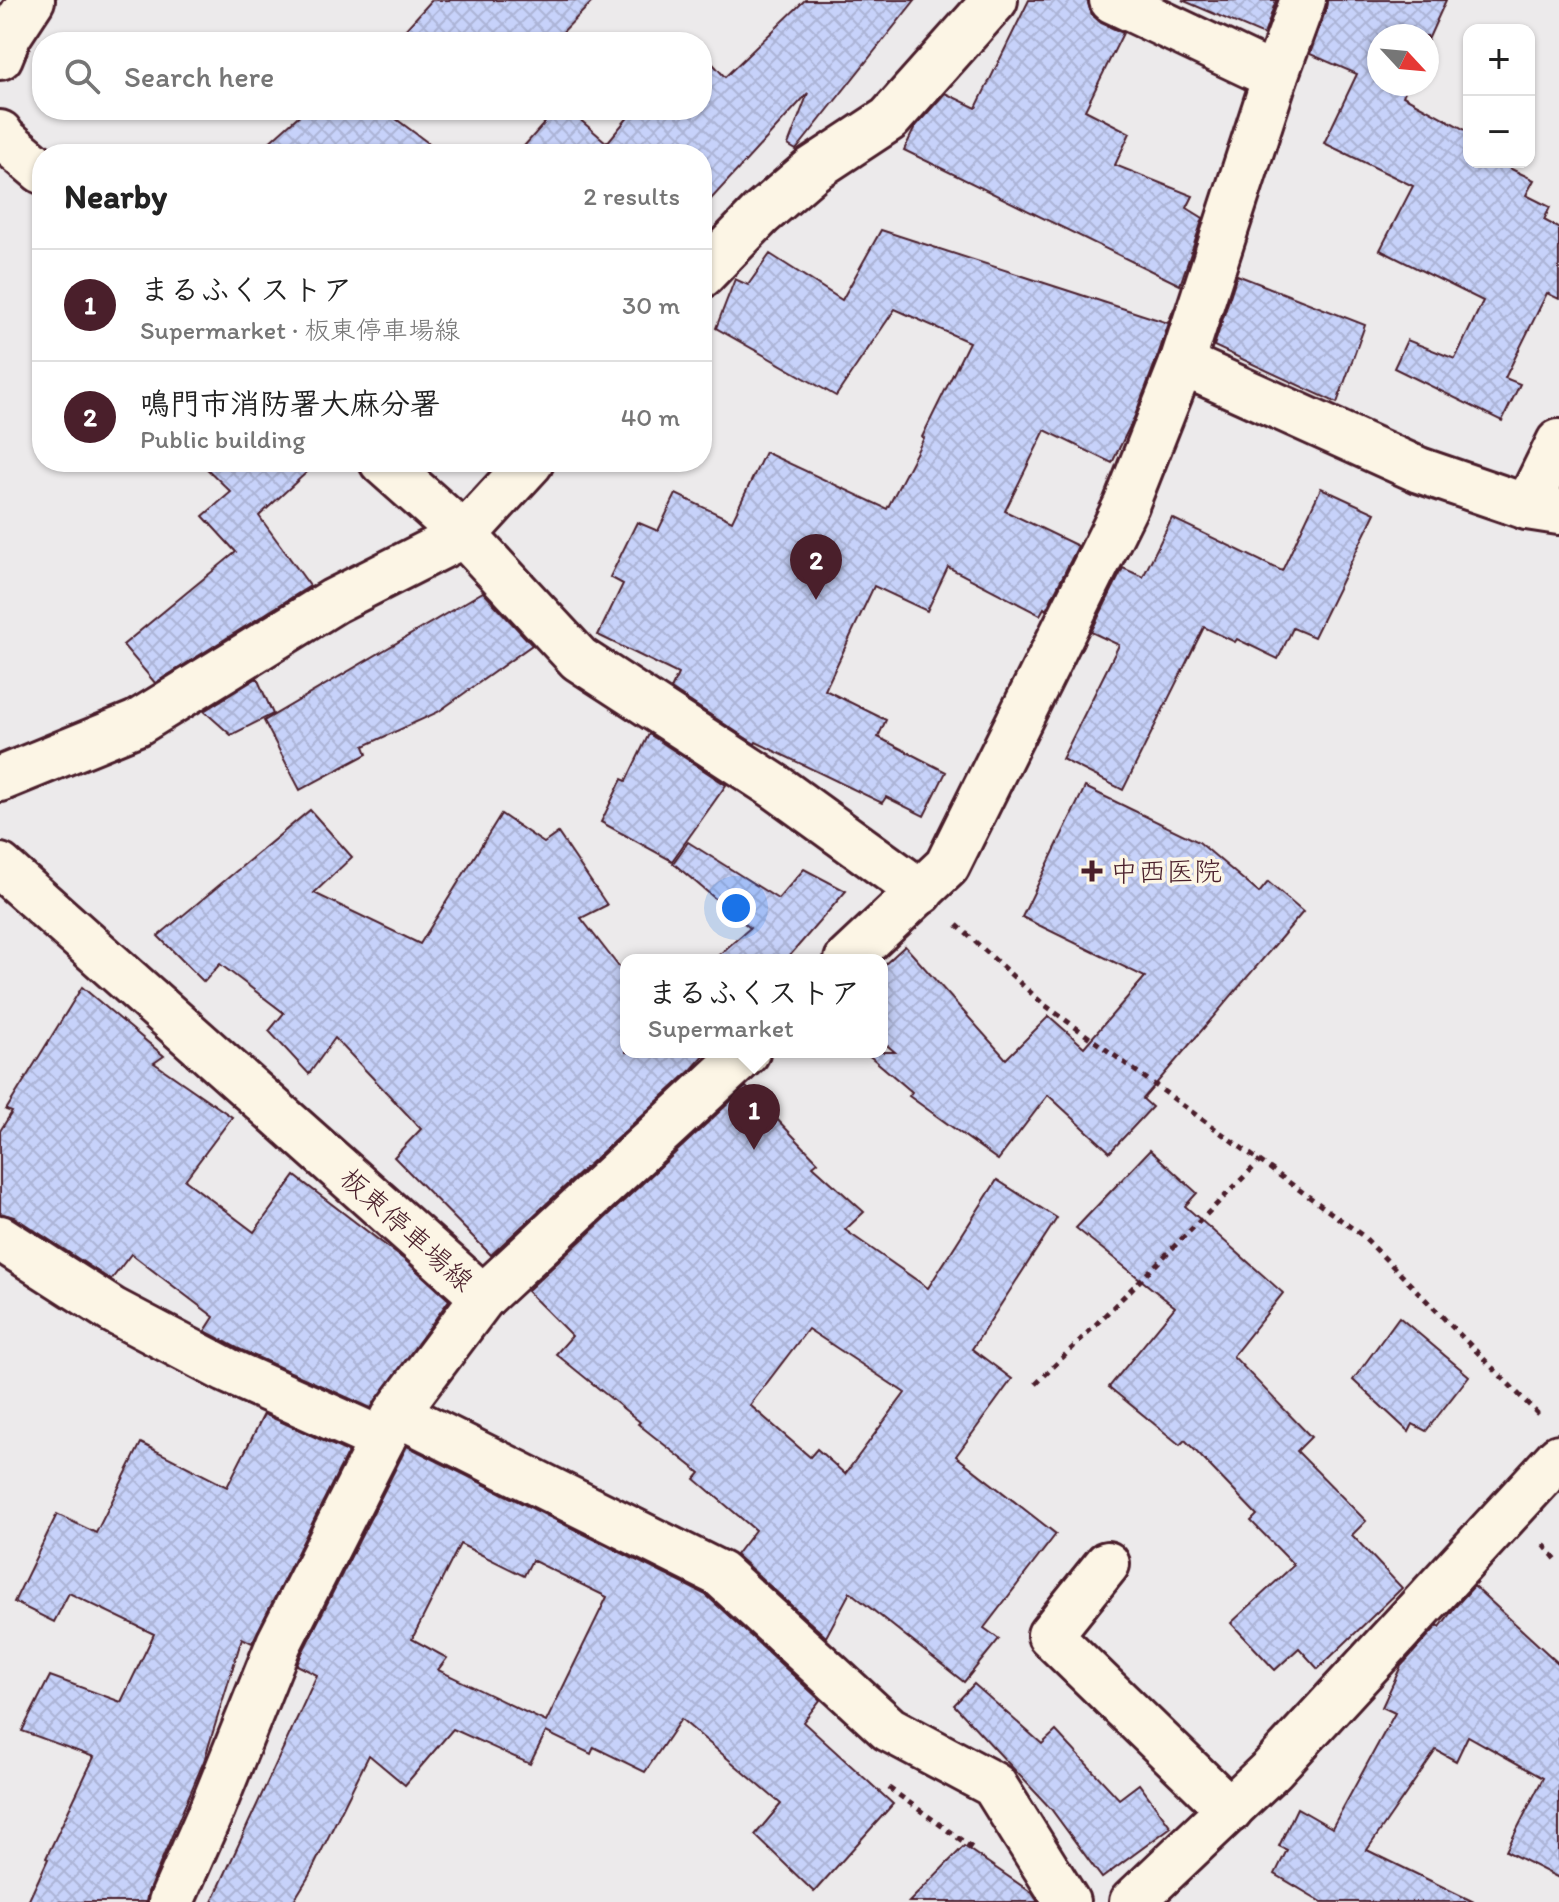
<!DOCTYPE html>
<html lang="en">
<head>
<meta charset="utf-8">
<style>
	body { margin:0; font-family:Itim,"Klee One",sans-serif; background:#f2f2f2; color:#222 }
	.controls { position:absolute; right:24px; top:24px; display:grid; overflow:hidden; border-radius:16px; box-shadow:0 2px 6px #0004 }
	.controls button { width:72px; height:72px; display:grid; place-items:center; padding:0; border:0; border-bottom:2px solid #e0e0e0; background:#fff; color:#222; font:40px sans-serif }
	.compass { position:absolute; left:1367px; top:24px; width:72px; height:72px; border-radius:50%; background:#fff; box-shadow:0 2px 6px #0004; rotate:116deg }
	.you { position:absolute; left:736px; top:908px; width:28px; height:28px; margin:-20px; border:6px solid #fff; border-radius:50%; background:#1a73e8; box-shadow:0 0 0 12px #1a73e833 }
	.badge { display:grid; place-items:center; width:52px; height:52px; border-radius:50%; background:#4a1f2b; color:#fff; font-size:26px; font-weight:700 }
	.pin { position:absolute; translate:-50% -66px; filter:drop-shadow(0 2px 4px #0008) }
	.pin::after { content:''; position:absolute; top:42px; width:28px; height:24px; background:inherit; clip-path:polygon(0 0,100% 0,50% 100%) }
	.popup { position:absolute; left:620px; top:954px; width:268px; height:104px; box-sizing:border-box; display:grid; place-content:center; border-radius:16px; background:#fff; filter:drop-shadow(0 2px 6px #0005); font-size:26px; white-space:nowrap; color:#767676 }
	.popup b { font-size:30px; color:#222 }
	.popup::after { content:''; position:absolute; left:50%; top:100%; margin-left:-16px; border:16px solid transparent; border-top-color:#fff }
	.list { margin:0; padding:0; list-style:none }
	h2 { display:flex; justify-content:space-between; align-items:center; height:104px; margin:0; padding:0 32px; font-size:34px }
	h2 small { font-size:26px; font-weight:400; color:#767676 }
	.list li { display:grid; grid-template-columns:52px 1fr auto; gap:24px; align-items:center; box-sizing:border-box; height:112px; padding:0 32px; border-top:2px solid #e0e0e0 }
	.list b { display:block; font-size:30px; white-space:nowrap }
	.list p { margin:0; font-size:26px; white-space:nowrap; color:#767676 }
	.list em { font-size:26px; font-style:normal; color:#767676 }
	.icon { flex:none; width:44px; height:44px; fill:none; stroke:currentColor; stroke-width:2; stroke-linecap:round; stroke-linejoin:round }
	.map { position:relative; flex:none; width:1559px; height:1902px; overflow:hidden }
	.search { position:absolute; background:#fff; box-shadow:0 2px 6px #0004; left:32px; top:32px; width:680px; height:88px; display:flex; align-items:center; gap:20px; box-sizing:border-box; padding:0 28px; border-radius:32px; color:#767676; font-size:30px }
	.panel { position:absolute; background:#fff; box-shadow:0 2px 6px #0004; left:32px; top:144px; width:680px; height:328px; border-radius:32px }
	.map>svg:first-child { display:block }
</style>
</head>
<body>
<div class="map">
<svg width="1559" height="1902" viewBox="0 0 1559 1902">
	<defs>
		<pattern id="building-cross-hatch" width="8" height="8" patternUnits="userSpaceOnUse" patternTransform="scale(2)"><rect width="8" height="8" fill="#c7d2fa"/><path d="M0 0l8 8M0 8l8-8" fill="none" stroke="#acb4d6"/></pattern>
	</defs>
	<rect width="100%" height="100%" fill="#eceaeb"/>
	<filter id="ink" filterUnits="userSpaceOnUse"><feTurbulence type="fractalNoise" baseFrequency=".0125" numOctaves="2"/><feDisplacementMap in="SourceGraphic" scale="16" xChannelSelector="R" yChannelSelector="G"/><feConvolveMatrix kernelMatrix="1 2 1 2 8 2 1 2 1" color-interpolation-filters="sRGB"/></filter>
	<g filter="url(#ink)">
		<g fill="url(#building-cross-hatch)" stroke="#4a1f2b" stroke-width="2" fill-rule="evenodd">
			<path d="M432,0H594L553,42H394Z"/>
			<path d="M805,0H915L796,150L788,145L808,93L702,209V154H517L556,110H569L607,143L634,110H702V52L725,77Z"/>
			<path d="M1029,0H1087L1092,15L1101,23L1123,33L1085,110L1130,133L1115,165L1193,196L1187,208L1203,218L1180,285L904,150L915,127L945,93L976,108Z"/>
			<path d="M1182,0H1276L1264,35Z"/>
			<path d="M1327,0H1446L1427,42V36H1379V84H1408L1403,96L1469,132V162H1497L1534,180L1526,195L1550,207L1544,220L1559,228V299L1547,293L1505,378L1520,384L1502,421L1394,368L1407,340L1455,359L1483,301L1380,250L1413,186L1324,143L1357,74L1310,54L1326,9Z"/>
			<path d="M305,110H384L443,154H256Z"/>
			<path d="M881,230L1168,323L1174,308L1158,355L1134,418L1112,463L1045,430L1005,511L1078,546L1046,610L1044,608L1040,615L948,567L927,611L874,586L825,690L886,720L878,737L946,772L924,816L886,797L882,803L756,742L755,744L671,689L678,674L598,635L623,584L610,577L637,522L658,531L676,494L732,521L765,452L887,509L924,438L922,437L969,342L895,309L836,396L716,328L735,279L748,285L770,254L842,300Z"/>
			<path d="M1237,275L1365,325L1337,403L1214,346Z"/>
			<path d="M200,462H318L259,516L310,586L155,683L123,645L236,552L203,516L231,492Z"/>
			<path d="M1321,488L1375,513L1314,637L1293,628L1278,659L1237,639L1235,642L1204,627L1123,790L1062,759L1119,645L1091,632L1123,568L1143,577L1172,518L1282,571Z"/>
			<path d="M483,592L532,645L438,712L364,746L367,754L300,790L264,721Z"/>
			<path d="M257,678L273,714L231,735L204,711Z"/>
			<path d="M649,734L726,785L672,861L601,822L622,779L626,781Z"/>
			<path d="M1085,787L1199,842L1259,893L1268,882L1303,912L1143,1099L1152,1107L1110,1152L1048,1095L998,1160L909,1096L912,1092L865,1052H895L882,1041V967L905,946L1006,1059L1049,1016L1084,1047L1145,977L1022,917Z"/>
			<path d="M310,810L352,857L314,893L420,944L501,814L544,843L558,833L607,905L581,918L626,976V1052H707L692,1069L491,1255L394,1157L421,1129L335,1038L309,1074L269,1031L284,1013L220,964L204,982L158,936Z"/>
			<path d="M688,842L778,899L804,869L846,891L786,960H713L750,928L673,863Z"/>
			<path d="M82,987L164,1056L154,1063L232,1117L185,1180L254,1232L295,1176L406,1261L449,1300L371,1408L237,1348L205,1331L214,1317L131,1254L111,1280L14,1217L0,1213V1131L12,1112L6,1110Z"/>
			<path d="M746,1087L818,1162L813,1166L864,1212L845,1230L928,1288L997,1180L1057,1218L972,1349L1012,1379L956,1456L1056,1534L984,1628L999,1639L964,1682L850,1592L826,1637L736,1555L755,1530L695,1479L700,1473L638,1424L640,1422L556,1354L572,1336L527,1291ZM808,1329L905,1393L845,1474L817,1449L810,1457L750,1405Z"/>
			<path d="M1150,1150L1197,1193L1185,1206L1283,1293L1233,1356L1311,1437L1297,1451L1366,1521L1352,1535L1402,1588L1318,1669L1299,1648L1275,1670L1231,1623L1294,1565L1251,1521L1257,1515L1185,1440L1180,1445L1109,1387L1175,1307L1076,1228Z"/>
			<path d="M1399,1317L1469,1376L1426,1431L1413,1424L1409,1432L1353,1380Z"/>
			<path d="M264,1414L348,1452L252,1643L242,1638L204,1761L148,1892L146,1902H28L48,1859L46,1858L94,1757L22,1731L50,1676L121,1702L154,1634L69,1593L54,1622L14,1602L57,1514L96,1533L141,1443L227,1487Z"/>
			<path d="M407,1446L706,1595L820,1700L803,1722L893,1804L814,1892L755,1835L781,1804L681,1719L645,1772L594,1747L591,1754L546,1732L530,1764L453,1729L405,1785L369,1755L309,1876L293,1902H212L317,1675L297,1665L302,1653ZM460,1544L524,1576L532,1560L607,1597L546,1722L438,1670L447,1658L412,1639Z"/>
			<path d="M1474,1586L1559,1664V1878L1506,1851L1543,1778L1468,1736L1456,1761L1436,1750L1367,1850L1474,1902H1322L1275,1874L1287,1850L1279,1846L1297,1808L1332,1828L1395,1713L1382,1707L1401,1666L1438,1625L1440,1627L1455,1607Z"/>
			<path d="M974,1684L1042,1744L1056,1731L1119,1799L1139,1784L1171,1827L1102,1878L1051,1809L954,1705Z"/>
			<path d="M964,1846L1032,1893L1038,1902H909Z"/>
		</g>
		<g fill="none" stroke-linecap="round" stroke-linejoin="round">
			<defs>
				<g id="minor">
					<path d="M1112,0L1275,77"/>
					<path d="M0,57L9,35L32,0"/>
					<path d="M0,133L3,138L42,171"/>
					<path d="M702,275L761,214L813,169L889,119L995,0"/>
					<path d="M1182,363L1419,470L1527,507L1559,512"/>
					<path d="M382,462L464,535L579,659L776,787L921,892"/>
					<path d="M1527,507L1559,442"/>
					<path d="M0,779L137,723L334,601L464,535L531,462"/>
					<path d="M847,960L947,866L1126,505L1182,363L1275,77L1303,0"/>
					<path d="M0,1238L112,1310L226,1370L382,1440"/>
					<path d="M483,1297L747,1052"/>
					<path d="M396,1413L720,1574L889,1729L994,1785L1067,1902"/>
					<path d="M1107,1564L1050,1635L1230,1810"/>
					<path d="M1132,1902L1272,1769L1559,1457"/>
				</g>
				<path id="secondary" d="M0,866L483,1297L396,1413L382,1440L279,1643L212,1809L171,1902"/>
			</defs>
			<use href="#minor" stroke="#4a1f2b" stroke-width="50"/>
			<use href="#secondary" stroke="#4a1f2b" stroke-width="50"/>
			<g stroke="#4a1f2b" stroke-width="5" stroke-dasharray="6 6" stroke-linecap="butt">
				<path d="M957,925L1042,1003L1363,1236L1538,1414"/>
				<path d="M1036,1384L1260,1161"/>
				<path d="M1544,1545L1559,1563"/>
				<path d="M889,1788L975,1850"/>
			</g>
			<use href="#minor" stroke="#fcf5e5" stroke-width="44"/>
			<use href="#secondary" stroke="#fcf5e5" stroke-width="44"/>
		</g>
	</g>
	<path fill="#4a1f2b" stroke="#fcf5e5" stroke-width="3" d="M1088 859h8v8h8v8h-8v8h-8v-8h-8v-8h8z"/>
	<g text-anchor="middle" stroke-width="7" stroke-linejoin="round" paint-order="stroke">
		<g font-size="28" fill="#4a1f2b" stroke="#fcf5e5" text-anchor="start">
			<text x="1110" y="881">中西医院</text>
		</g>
		<g font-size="28" fill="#4a1f2b" stroke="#fcf5e5">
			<text transform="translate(407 1229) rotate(42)" y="10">板東停車場線</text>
		</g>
	</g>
</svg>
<div class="controls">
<button>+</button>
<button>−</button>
</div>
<svg class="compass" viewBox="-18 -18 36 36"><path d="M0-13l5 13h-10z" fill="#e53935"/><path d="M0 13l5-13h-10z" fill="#767676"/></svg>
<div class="you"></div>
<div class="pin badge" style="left:754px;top:1150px">1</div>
<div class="popup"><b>まるふくストア</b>Supermarket</div>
<div class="pin badge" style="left:816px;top:600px">2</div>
<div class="search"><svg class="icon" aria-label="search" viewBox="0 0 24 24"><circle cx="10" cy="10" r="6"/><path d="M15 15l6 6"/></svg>Search here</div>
<section class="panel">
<h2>Nearby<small>2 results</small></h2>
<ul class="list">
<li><span class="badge">1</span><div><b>まるふくストア</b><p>Supermarket · 板東停車場線</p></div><em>30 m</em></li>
<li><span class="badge">2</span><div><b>鳴門市消防署大麻分署</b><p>Public building</p></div><em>40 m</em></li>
</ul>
</section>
</div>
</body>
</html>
